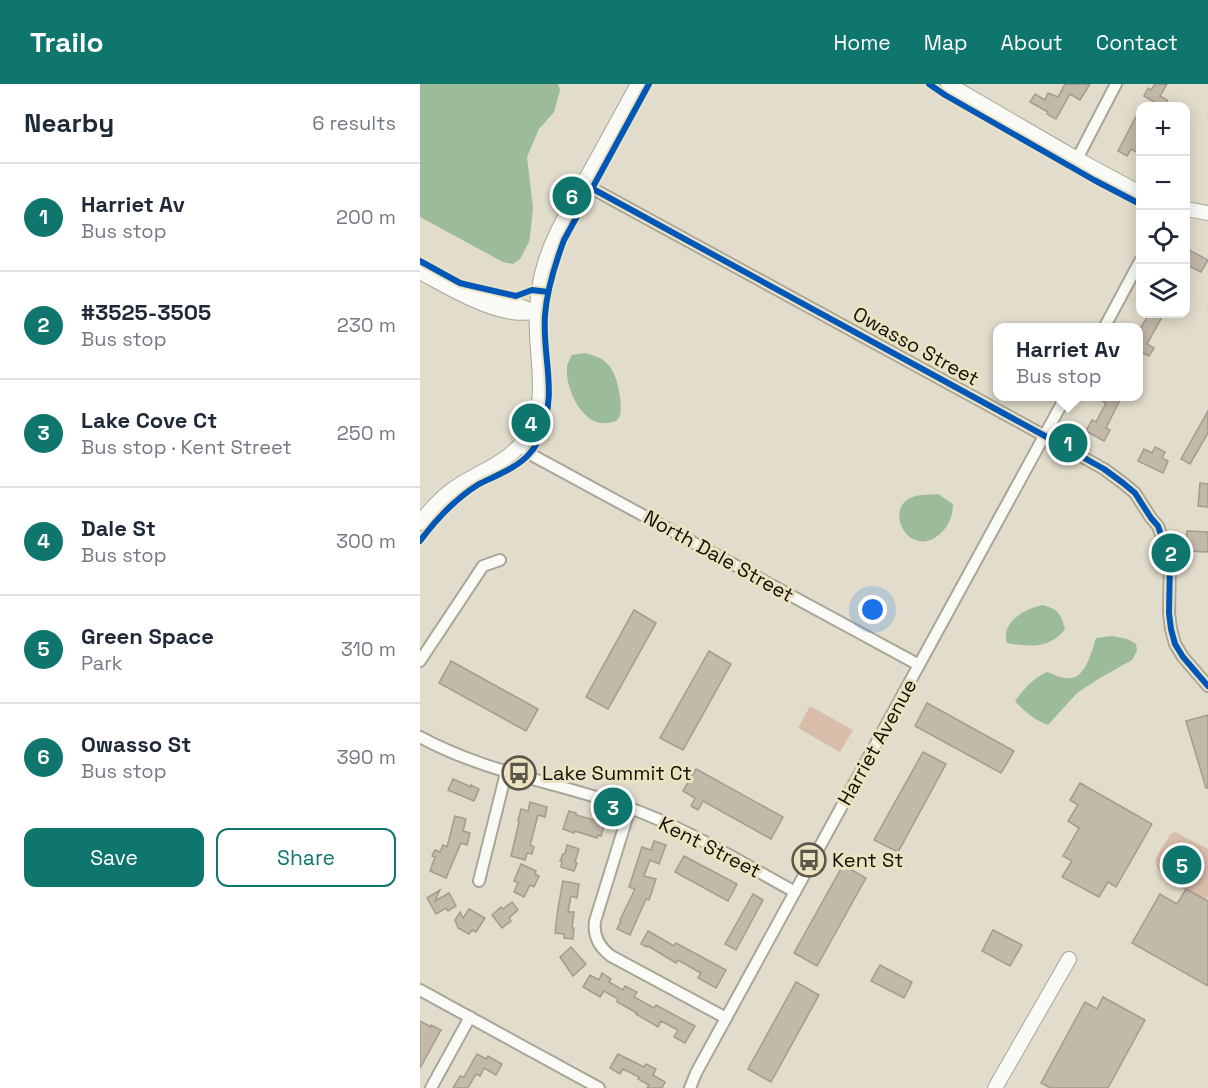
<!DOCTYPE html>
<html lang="en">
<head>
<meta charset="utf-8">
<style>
	body { margin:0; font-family:"Space Grotesk",sans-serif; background:#f2f2f3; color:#1f2937 }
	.controls { position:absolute; right:18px; top:18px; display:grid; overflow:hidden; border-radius:12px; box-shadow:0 3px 15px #0003 }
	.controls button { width:54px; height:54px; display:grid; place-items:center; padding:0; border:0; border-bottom:2px solid #e0e1e3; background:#fff; color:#1f2937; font:30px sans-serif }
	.you { position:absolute; left:453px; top:526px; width:21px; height:21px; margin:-15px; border:4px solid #fff; border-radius:50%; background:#1a73e8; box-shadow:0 0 0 9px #1a73e833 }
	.badge { display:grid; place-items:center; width:39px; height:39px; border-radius:50%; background:#0f766e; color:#fff; font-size:20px; font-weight:700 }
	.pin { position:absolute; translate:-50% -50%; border:3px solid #fff; box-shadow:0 2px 6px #0006 }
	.popup { position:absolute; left:573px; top:239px; width:150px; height:78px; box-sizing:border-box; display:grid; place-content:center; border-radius:12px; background:#fff; filter:drop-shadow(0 2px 4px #0005); font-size:20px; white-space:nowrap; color:#747a83 }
	.popup b { font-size:22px; color:#1f2937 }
	.popup::after { content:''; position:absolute; left:50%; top:100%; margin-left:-12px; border:12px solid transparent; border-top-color:#fff }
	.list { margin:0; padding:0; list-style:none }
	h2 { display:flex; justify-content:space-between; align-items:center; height:78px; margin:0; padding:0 24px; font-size:26px }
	h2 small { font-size:20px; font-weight:400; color:#747a83 }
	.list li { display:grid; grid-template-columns:39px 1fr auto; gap:18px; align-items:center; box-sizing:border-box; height:108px; padding:0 24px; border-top:2px solid #e0e1e3 }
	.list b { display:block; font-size:22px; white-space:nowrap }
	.list p { margin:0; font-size:20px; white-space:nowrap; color:#747a83 }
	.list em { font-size:20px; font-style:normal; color:#747a83 }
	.actions { display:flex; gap:12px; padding:18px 24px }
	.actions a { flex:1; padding:14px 0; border:2px solid #0f766e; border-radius:12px; text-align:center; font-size:21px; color:#0f766e }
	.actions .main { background:#0f766e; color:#fff }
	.icon { flex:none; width:33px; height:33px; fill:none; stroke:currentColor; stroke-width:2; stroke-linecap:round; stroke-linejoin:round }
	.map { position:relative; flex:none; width:788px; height:1004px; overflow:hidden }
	header { display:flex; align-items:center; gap:36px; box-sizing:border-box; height:84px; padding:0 30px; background:#0f766e; color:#fff }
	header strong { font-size:28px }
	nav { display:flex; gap:33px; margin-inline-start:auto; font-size:21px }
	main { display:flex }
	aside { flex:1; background:#fff }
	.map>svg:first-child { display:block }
</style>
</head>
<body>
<header>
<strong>Trailo</strong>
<nav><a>Home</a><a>Map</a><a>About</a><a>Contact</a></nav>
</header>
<main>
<aside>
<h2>Nearby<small>6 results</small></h2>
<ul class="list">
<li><span class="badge">1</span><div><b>Harriet Av</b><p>Bus stop</p></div><em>200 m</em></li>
<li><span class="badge">2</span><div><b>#3525-3505</b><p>Bus stop</p></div><em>230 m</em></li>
<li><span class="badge">3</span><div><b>Lake Cove Ct</b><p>Bus stop · Kent Street</p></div><em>250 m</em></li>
<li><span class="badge">4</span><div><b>Dale St</b><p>Bus stop</p></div><em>300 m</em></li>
<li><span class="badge">5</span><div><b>Green Space</b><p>Park</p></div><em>310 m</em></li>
<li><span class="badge">6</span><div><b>Owasso St</b><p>Bus stop</p></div><em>390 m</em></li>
</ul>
<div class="actions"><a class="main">Save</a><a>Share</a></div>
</aside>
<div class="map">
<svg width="788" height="1004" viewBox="0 0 788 1004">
	<rect width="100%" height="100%" fill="#e1dccb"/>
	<g fill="#d9bdab">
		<path d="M390,622L433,646L420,668L378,644Z"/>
		<path d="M755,748L788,765V812L786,816C773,809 732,793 736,775C738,768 747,757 751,750Z"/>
	</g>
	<g fill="#9cbb99">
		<path d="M0,0H138L140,6L134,28L119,45L107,73L113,124L110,152L109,158L100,175L93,180L83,178L0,133Z"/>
		<path d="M165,269C184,274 191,279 197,298C199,307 204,328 198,335C196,338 190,339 186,339C162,342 145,303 147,284C147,280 150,275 152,271Z"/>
		<path d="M518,410L533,420C533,431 529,442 520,450C490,476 464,427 490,414C499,410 509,411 518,410Z"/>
		<path d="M623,521C639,526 640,529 645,545C630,565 610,563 587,559C580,539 605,524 623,521Z"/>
		<path d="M692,552L708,555L716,560L717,567L712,576L680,594L657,609L628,641C614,636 605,628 595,617C604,605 613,594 627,588C633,590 640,594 646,594C666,597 671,568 676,554Z"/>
	</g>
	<g fill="#c3b9a9" stroke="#a29c90" stroke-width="1.5">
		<path d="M645,0H670L660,16L650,10L636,35L627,30L628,28L610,18L615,10L625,16L628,9L638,13Z"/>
		<path d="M735,0H747L740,12L747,16L749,22H741L724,12L728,4L731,6Z"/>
		<path d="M720,25V70L711,65L707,72L698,67Z"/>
		<path d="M765,164L788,176L781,188L765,180Z"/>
		<path d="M729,230H735L742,233L727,260L734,264L729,272L723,269L718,277V248Z"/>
		<path d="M674,312H702L686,344L690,346L684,357L666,347L672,336L676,338L686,319Z"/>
		<path d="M788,327V349L770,380L761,375Z"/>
		<path d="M735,363L745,368L742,374L748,377L743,389L718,377L724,365L732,369Z"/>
		<path d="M780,399L788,400V423L778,422Z"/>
		<path d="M767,447L788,448V468L766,467Z"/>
		<path d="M214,526L236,539L188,625L166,613Z"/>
		<path d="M289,567L311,580L263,666L240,654Z"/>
		<path d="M31,577L118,625L106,647L19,599Z"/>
		<path d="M507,619L594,667L581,689L495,642Z"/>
		<path d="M788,631V704H786L766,637Z"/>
		<path d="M503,668L526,680L478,768L454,756Z"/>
		<path d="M276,685L363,733L351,755L283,717L278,726L271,722L275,714L263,707Z"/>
		<path d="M33,695L51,703V701L59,705L54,717L28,706Z"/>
		<path d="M660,699L732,740L696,803L688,798L679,813L642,793L652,777L643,772L659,744L648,737L658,721L650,716Z"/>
		<path d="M110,718L127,723L125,733L118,731L110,761L114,763L112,770L107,769L105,776L91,772L99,738L98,737L101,725L108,727Z"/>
		<path d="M149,727L156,729V731L185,739L181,752L178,751L177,754L155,747L154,749L143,745Z"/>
		<path d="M35,732L46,735L43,747L50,749L47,761L41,759L26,794L10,787L15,773L12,772L15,766L20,768L23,761L27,763Z"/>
		<path d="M234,757L246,761L239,780L230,776L224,792L236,795L229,816L226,815L210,851L197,845L201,837L200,836L215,805L209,803L222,763L231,766Z"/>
		<path d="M147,761L159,765L155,778L157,779L154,787L141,783L142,777H140L143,770H145Z"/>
		<path d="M264,772L317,800L308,817L255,788Z"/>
		<path d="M101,780L116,787L115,790L119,792L114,803L110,801L104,813L94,808L98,799L94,797Z"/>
		<path d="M423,781L446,794L397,882L374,869Z"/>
		<path d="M143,797L159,800L157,814L151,812L148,828H154L152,844H154L153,855L144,854V850L135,849L138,824Z"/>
		<path d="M766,805L788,817V902L712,859L740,810L757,820Z"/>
		<path d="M20,806L15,817L29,809L36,822L28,827L26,824L16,830L7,814Z"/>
		<path d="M333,810L343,816L316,866L305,860Z"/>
		<path d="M92,818L98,826L89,834L91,837L82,844L72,831L81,823L83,825Z"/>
		<path d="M49,825L65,834L56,848L52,846L49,850L38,844L35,836L40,828L43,834Z"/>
		<path d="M573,846L602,861L590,882L562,867Z"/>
		<path d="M228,847L254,862L256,859L306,886L296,904L278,894L281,889L258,876L256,879L228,862L227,863L221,860Z"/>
		<path d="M151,863L166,880L153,892L140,873Z"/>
		<path d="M460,881L492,898L484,914L451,897Z"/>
		<path d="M182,889L191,895L189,898L203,906L205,902L217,908L214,913L234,924L236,921L275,942L265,959L254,953L258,946L241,937L238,943L216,930L217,929L197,918L198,915L184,907L180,913L163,903L170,891L179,896Z"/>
		<path d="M376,898L399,911L351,998L328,985Z"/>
		<path d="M683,913L725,936L688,1004H630L621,999L665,918L677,925Z"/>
		<path d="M0,937L11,943V941L21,946L0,984Z"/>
		<path d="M57,970L66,975L68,972L82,980L76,991L64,984L60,992L56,990L48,1004H33L40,992L44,993Z"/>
		<path d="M198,970L224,983L226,980L236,985L233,991L245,998L242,1004H227L229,1001L218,995L219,993L203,985L200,990L190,984Z"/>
	</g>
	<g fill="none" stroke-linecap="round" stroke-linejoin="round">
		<defs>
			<g id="street">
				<path d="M657,75L696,0"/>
				<path d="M164,100L625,352L684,385L703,399L715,409L731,434L738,442L750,477L749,529L751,545L755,560L763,573L788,602"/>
				<path d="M684,244L720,177"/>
				<path d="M100,362L110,370L499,581"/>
				<path d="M0,577L63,482L80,476"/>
				<path d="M0,653C66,689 137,698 207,723C266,744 320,778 375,808"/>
				<path d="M210,724L175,837C173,852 179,863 191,872L306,934"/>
				<path d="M59,797L86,689"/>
				<path d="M0,906L179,1004"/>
				<path d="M11,1004L50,933"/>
				<path d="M270,1004L276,989L646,312"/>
			</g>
			<g id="secondary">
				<path d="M528,0L657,75L720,109"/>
				<path d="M766,125L788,129"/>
				<path d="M0,188C26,202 63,224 92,228C100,230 108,228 116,228"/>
				<path d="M48,208L70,210L107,225"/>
				<path d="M0,439C11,424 23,411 39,401C63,386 92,376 108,351C127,320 118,283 117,249C116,229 117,210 122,190C129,159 146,131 161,104C180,69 199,35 218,0"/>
				<path d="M575,1004L649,875"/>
			</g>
		</defs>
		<use href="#street" stroke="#a9a698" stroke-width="14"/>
		<use href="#secondary" stroke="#a9a698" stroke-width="16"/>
		<use href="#street" stroke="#fafaf7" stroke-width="10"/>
		<use href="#secondary" stroke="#fafaf7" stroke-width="14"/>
		<defs>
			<g id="cycleway">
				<path d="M509,0L525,11L674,96L720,120"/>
				<path d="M164,100L625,352L684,385L703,399L715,409L731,434L738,442L750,477L749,529L751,545L755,560L763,573L788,602"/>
				<path d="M0,177L40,199L48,201L96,212L112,206L128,208"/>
				<path d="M0,457C17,434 35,415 59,400C75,392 99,383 110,369C114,365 117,359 119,353C139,310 122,275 125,231C127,205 135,180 144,156L229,0"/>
			</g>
		</defs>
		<use href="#cycleway" stroke="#ebe2c1" stroke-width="10"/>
		<use href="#cycleway" stroke="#0057b8" stroke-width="6"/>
	</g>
	<defs>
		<symbol id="bus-ring" viewBox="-11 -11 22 22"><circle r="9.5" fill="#ebe2c1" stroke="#5b574a" stroke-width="1.5"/><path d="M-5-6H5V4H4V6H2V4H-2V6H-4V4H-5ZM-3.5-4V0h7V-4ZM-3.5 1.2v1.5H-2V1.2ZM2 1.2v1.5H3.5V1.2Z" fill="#5b574a"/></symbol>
	</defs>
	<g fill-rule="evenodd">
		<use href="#bus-ring" x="80" y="670" width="38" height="38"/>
		<use href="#bus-ring" x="370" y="757" width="38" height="38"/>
	</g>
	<g text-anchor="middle" stroke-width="6" stroke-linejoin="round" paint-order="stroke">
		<g font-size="20" fill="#131005" stroke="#ebe2c1">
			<text transform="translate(496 262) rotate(29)" y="7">Owasso Street</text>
			<text transform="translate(299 472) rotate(29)" y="7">North Dale Street</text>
			<text transform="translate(457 658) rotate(-61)" y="7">Harriet Avenue</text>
			<text transform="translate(290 763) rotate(27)" y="7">Kent Street</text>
		</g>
		<g font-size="20" fill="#131005" stroke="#ebe2c1" text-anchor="start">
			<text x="122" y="696">Lake Summit Ct</text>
			<text x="412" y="783">Kent St</text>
		</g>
	</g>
</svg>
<div class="controls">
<button>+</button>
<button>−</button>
<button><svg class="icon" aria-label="locate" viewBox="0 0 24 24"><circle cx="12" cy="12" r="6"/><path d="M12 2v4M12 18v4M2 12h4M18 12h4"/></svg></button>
<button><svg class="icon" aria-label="layers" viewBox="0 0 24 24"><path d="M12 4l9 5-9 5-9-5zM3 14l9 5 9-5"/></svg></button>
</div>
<div class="you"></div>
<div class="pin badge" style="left:648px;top:359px">1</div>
<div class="popup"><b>Harriet Av</b>Bus stop</div>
<div class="pin badge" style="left:751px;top:469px">2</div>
<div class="pin badge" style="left:193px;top:723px">3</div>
<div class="pin badge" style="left:111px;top:339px">4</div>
<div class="pin badge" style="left:762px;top:781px">5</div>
<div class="pin badge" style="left:152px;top:112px">6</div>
</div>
</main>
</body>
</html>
